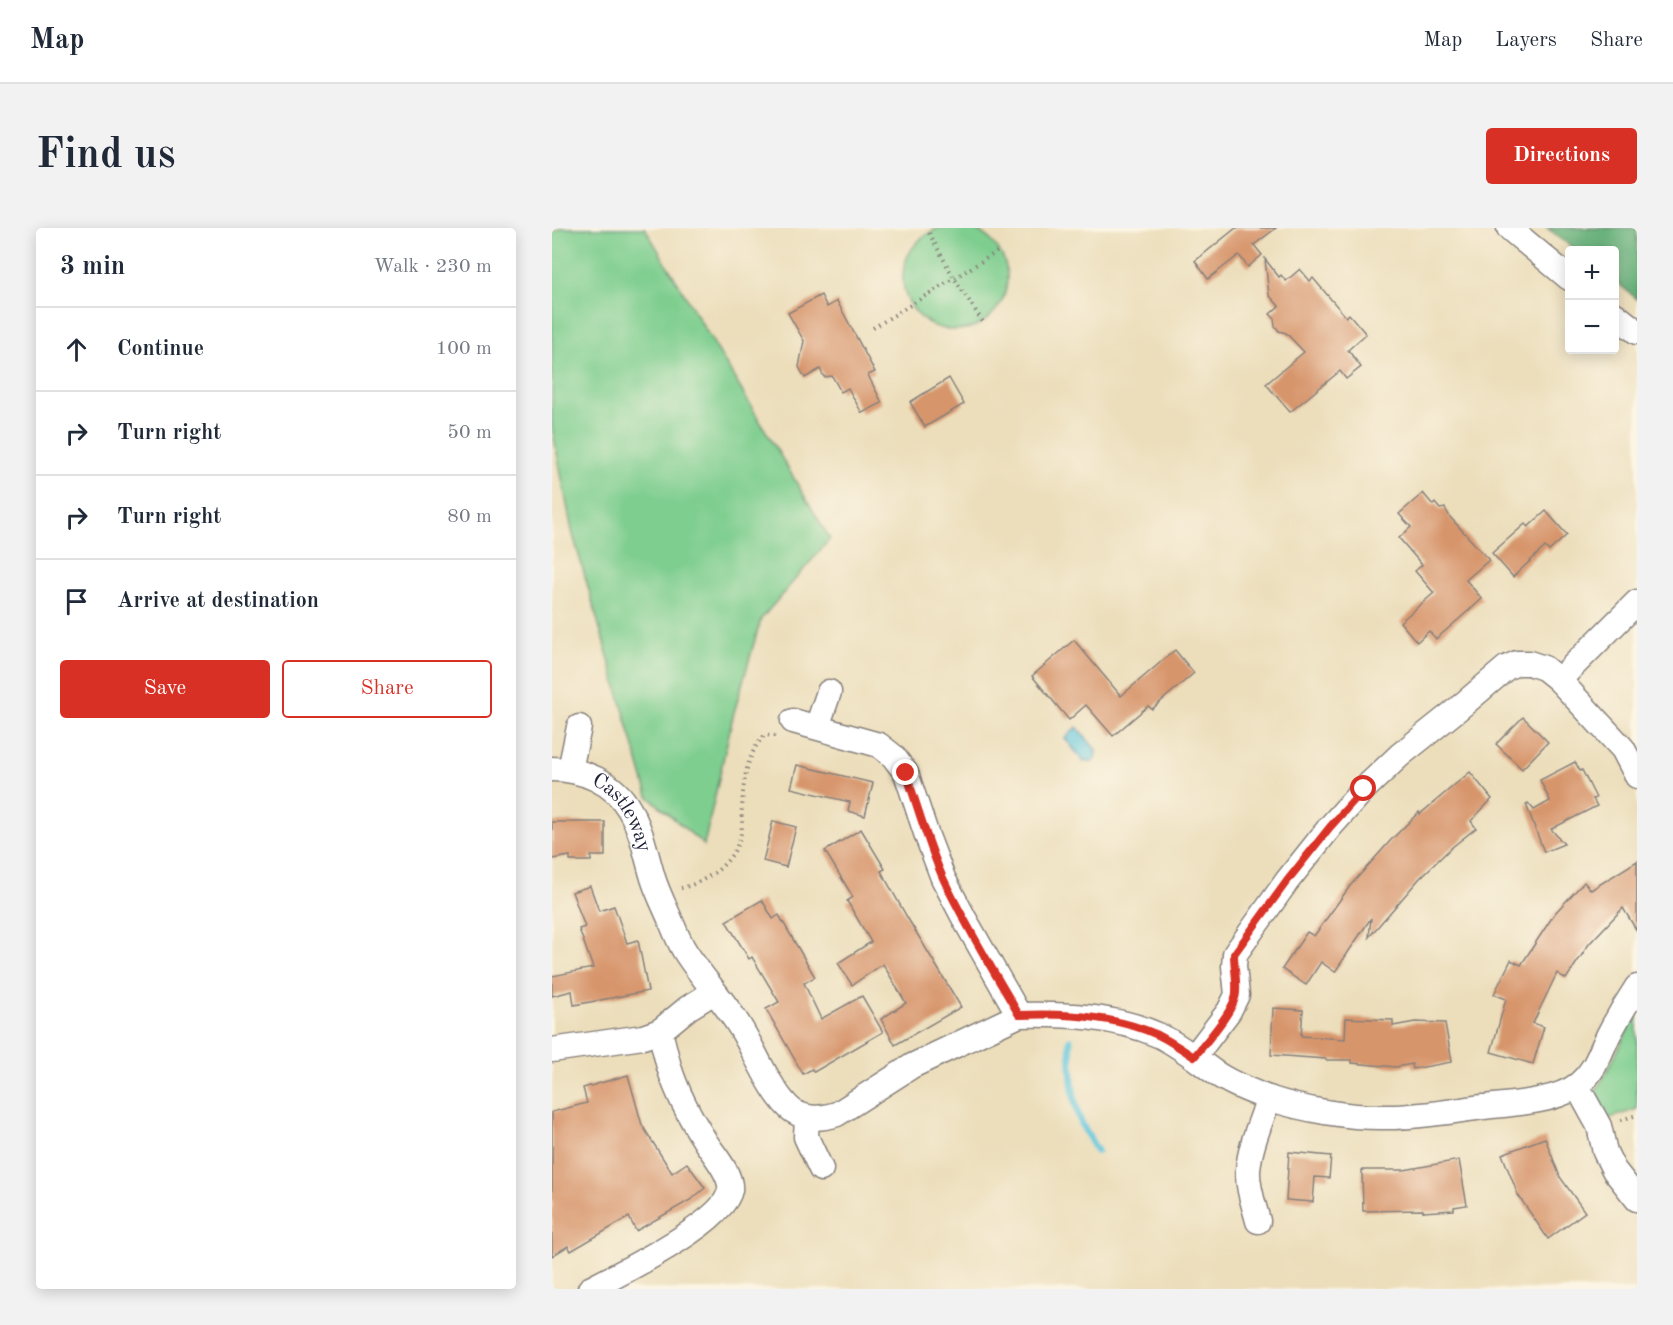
<!DOCTYPE html>
<html lang="en">
<head>
<meta charset="utf-8">
<style>
	body { margin:0; font-family:"Old Standard TT",serif; background:#f2f2f3; color:#1f2937 }
	.controls { position:absolute; right:18px; top:18px; display:grid; overflow:hidden; border-radius:6px; box-shadow:0 3px 15px #0003 }
	.controls button { width:54px; height:54px; display:grid; place-items:center; padding:0; border:0; border-bottom:2px solid #e0e1e3; background:#fff; color:#1f2937; font:30px sans-serif }
	.stop { position:absolute; width:18px; height:18px; margin:-14px; border:4px solid #d93025; border-radius:50%; background:#fff }
	.stop.end { background:#d93025; border-color:#fff; box-shadow:0 2px 6px #0008 }
	.list { margin:0; padding:0; list-style:none }
	h2 { display:flex; justify-content:space-between; align-items:center; height:78px; margin:0; padding:0 24px; font-size:26px }
	h2 small { font-size:20px; font-weight:400; color:#747a83 }
	.list li { display:grid; grid-template-columns:39px 1fr auto; gap:18px; align-items:center; box-sizing:border-box; height:84px; padding:0 24px; border-top:2px solid #e0e1e3 }
	.list b { display:block; font-size:22px; white-space:nowrap }
	.list em { font-size:20px; font-style:normal; color:#747a83 }
	.actions { display:flex; gap:12px; padding:18px 24px }
	.actions a { flex:1; padding:14px 0; border:2px solid #d93025; border-radius:6px; text-align:center; font-size:21px; color:#d93025 }
	.actions .main { background:#d93025; color:#fff }
	.icon { flex:none; width:33px; height:33px; fill:none; stroke:currentColor; stroke-width:2; stroke-linecap:round; stroke-linejoin:round }
	.map { position:relative; flex:none; width:1085px; height:1061px; overflow:hidden; border-radius:6px }
	header { display:flex; align-items:center; gap:36px; box-sizing:border-box; height:84px; padding:0 30px; background:#fff; border-bottom:2px solid #e0e1e3 }
	header strong { font-size:28px }
	nav { display:flex; gap:33px; margin-inline-start:auto; font-size:21px }
	.intro { display:flex; align-items:center; justify-content:space-between; box-sizing:border-box; height:144px; padding:0 36px }
	h1 { margin:0; font-size:42px }
	.button { padding:15px 27px; border-radius:6px; background:#d93025; color:#fff; font-size:21px; font-weight:700 }
	main { display:flex; gap:36px; padding:0 36px }
	aside { flex:1; background:#fff; border-radius:6px; box-shadow:0 3px 15px #0003 }
	.map>svg:first-child { display:block }
</style>
</head>
<body>
<header>
<strong>Map</strong>
<nav><a>Map</a><a>Layers</a><a>Share</a></nav>
</header>
<div class="intro"><h1>Find us</h1><a class="button">Directions</a></div>
<main>
<aside>
<h2>3 min<small>Walk · 230 m</small></h2>
<ul class="list">
<li><svg class="icon" aria-label="ahead" viewBox="0 0 24 24"><path d="M12 20V5M6 11l6-6 6 6"/></svg><div><b>Continue</b></div><em>100 m</em></li>
<li><svg class="icon" aria-label="right" viewBox="0 0 24 24"><path d="M7 20v-9h11M14 6l5 5-5 5"/></svg><div><b>Turn right</b></div><em>50 m</em></li>
<li><svg class="icon" aria-label="right" viewBox="0 0 24 24"><path d="M7 20v-9h11M14 6l5 5-5 5"/></svg><div><b>Turn right</b></div><em>80 m</em></li>
<li><svg class="icon" aria-label="arrive" viewBox="0 0 24 24"><path d="M6 21V4h12l-3 4 3 4H6"/></svg><div><b>Arrive at destination</b></div></li>
</ul>
<div class="actions"><a class="main">Save</a><a>Share</a></div>
</aside>
<div class="map">
<svg width="1085" height="1061" viewBox="0 0 1085 1061">
	<rect width="100%" height="100%" fill="#fcf5e5"/>
	<filter id="ink" filterUnits="userSpaceOnUse"><feTurbulence type="fractalNoise" baseFrequency=".0167" numOctaves="2"/><feDisplacementMap in="SourceGraphic" scale="12" xChannelSelector="R" yChannelSelector="G"/><feConvolveMatrix kernelMatrix="1 2 1 2 8 2 1 2 1" color-interpolation-filters="sRGB"/></filter>
	<filter id="wash" filterUnits="userSpaceOnUse"><feTurbulence type="fractalNoise" baseFrequency=".008" numOctaves="4" result="noise"/><feDisplacementMap in="SourceGraphic" scale="24" xChannelSelector="R" yChannelSelector="G"/><feGaussianBlur stdDeviation="1.35" result="paint"/><feColorMatrix in="noise" values="0 0 0 0 0 0 0 0 0 0 0 0 0 0 0 0 0 1.4 0 .05"/><feComposite in="paint" operator="in"/></filter>
	<g filter="url(#wash)">
		<rect width="100%" height="100%" fill="#ecdebb"/>
		<g fill="#7ece8f" stroke="#507865" stroke-width="1.5">
			<circle cx="403" cy="50" r="52"/>
			<path d="M9,0H93L278,311L209,391L181,488L152,617L96,568L20,303L0,199V5Z"/>
			<path d="M1085,783V881L1055,891L1044,871V862L1056,842Z"/>
		</g>
		<path fill="#66b17a" stroke="#446a5a" stroke-width="1.5" d="M995,0H1085V71L1063,53L1062,22H1024Z"/>
		<path fill="#60c6dd" stroke="#41748c" stroke-width="1.5" d="M525,499L545,523L543,525L544,529L540,534L535,532L532,534L513,510Z"/>
		<g fill="none" stroke-linecap="round" stroke-linejoin="round">
			<path stroke="#60c6dd" stroke-width="7" d="M518,812C519,838 519,865 527,889C531,901 539,912 545,923"/>
		</g>
		<g id="blocks">
			<g fill="#d7956c">
				<path d="M684,0H724L702,17L710,27L696,39L687,27L656,51L643,33Z"/>
				<path d="M713,31L727,49L729,47L734,53L748,41L758,53L761,50L794,89L797,86L814,106L796,122L809,139L794,151L788,143L738,184L714,156L752,124L734,105L727,103L723,98L722,90L718,86L727,78L717,67Z"/>
				<path d="M269,67L275,79L285,73L323,144L316,147L330,175L310,185L296,160L289,164L280,148L272,149L268,141L253,150L247,139L252,113L236,85Z"/>
				<path d="M397,150L412,176L373,199L358,174Z"/>
				<path d="M871,265L881,277L883,275L888,281L893,280L898,289L937,332L914,352L930,371L884,411L877,403L865,414L848,394L882,365L863,343L870,337L847,310L859,299L847,286Z"/>
				<path d="M994,283L1015,307L997,323L993,319L961,349L940,325L973,296L976,299Z"/>
				<path d="M522,412L569,468L623,422L642,445L600,481L596,478L561,508L534,477L517,492L480,448Z"/>
				<path d="M971,489L996,514L970,541L944,516Z"/>
				<path d="M1023,534L1028,543L1030,542L1044,570L1041,571L1045,578L999,601L1012,616L992,624L974,576L976,575L982,582L998,573L988,552Z"/>
				<path d="M245,537L321,555L313,588L296,583L298,574L239,560Z"/>
				<path d="M918,544L940,571L919,593L924,600L899,620L868,650L817,709L819,690L783,744L769,734L754,757L730,741L755,704L762,708L798,658L839,612L867,584L868,586Z"/>
				<path d="M221,593L244,599L234,639L211,633Z"/>
				<path d="M0,594H53V628H39V633H18V628L0,631Z"/>
				<path d="M309,601L333,641L329,643L355,689L409,779L343,817L329,791L354,775L331,736L300,757L286,735L319,714L295,673L301,669L273,623Z"/>
				<path d="M1085,633V703L1071,680L1037,716L1014,751L1005,745L981,795L992,799L981,836L939,824L954,771L942,766L959,732L969,737L1003,685L1032,654L1039,662Z"/>
				<path d="M38,658L47,683L62,678L75,715L86,712L96,763L22,777L20,763L0,768V748L41,740L27,701L33,699L20,664Z"/>
				<path d="M210,672L221,691L227,687L263,749L252,755L269,791L310,768L331,804L262,844L260,841L251,846L214,781L227,774L200,729L197,731L174,693Z"/>
				<path d="M721,780L751,782L749,808L793,811L794,790L841,792V798L863,794L893,795L900,834L861,841L860,836L844,839L800,835V832H774V831L719,827Z"/>
				<path d="M76,847L90,897L120,945L135,935L153,960L140,971L84,1003L77,989L19,1023L16,1018L0,1028V884L35,875L31,860Z"/>
				<path d="M993,910L1008,949L1033,984L996,1011L966,967L950,926Z"/>
				<path d="M737,924L779,928L777,950L763,949L761,974L734,972Z"/>
				<path d="M907,932L915,977L902,979V982L871,984V982L811,983L810,942H852Z"/>
			</g>
		</g>
	</g>
	<g filter="url(#ink)">
		<use href="#blocks" fill-opacity="0" stroke="#87807b" stroke-width="1.5"/>
		<g fill="none" stroke-linecap="round" stroke-linejoin="round">
			<defs>
				<g id="minor">
					<path d="M957,0L1017,50"/>
					<path d="M1062,86L1085,104"/>
					<path d="M1007,452L1085,374"/>
					<path d="M241,493L327,517L341,528L354,545L375,608L391,650L413,692L467,787"/>
					<path d="M265,499L277,464"/>
					<path id="s1" d="M0,541C30,541 62,554 77,581C90,602 94,627 101,650C106,666 114,681 120,696C124,706 128,716 134,725C151,751 172,773 188,799C202,821 221,869 241,883C255,892 270,891 285,886L360,838L467,787C512,786 564,788 606,807C626,816 644,831 662,844C677,855 698,863 716,870C752,882 798,890 836,889C868,889 900,883 931,879C959,876 1005,874 1027,856C1044,842 1048,824 1057,806C1066,789 1075,774 1085,759"/>
					<path d="M18,542L27,499"/>
					<path d="M0,822L91,809L108,803L136,780L162,764"/>
					<path d="M642,829L677,783L685,767L682,738L683,726L735,653L778,599L812,561L848,527L907,480L954,440L965,435H977L992,440L1007,452L1071,521L1085,548"/>
					<path d="M1025,858L1047,898L1053,924L1062,942L1085,971"/>
					<path d="M255,889L254,909L269,941"/>
					<path d="M706,993C702,977 695,959 696,942C698,918 709,893 717,870"/>
					<path d="M38,1061C67,1046 173,994 178,962C180,946 161,926 153,913C139,891 125,865 117,839C114,827 111,815 108,803"/>
				</g>
			</defs>
			<use href="#minor" stroke="#87807b" stroke-width="27"/>
			<g stroke="#87807b" stroke-width="4" stroke-dasharray="1.5 4.5" stroke-linecap="butt">
				<path d="M377,5L402,50L431,94"/>
				<path d="M321,100L448,22"/>
				<path d="M129,660C140,658 156,650 166,642C180,630 190,614 190,595C190,590 189,585 190,581C191,555 194,526 213,507L224,508"/>
				<path d="M1069,892L1085,887"/>
			</g>
			<use href="#minor" stroke="#fff" stroke-width="24"/>
		</g>
	</g>
	<g fill="none" stroke-linecap="round" stroke-linejoin="round" filter="url(#ink)">
		<path stroke="#d93025" stroke-width="8" d="M354,545C366,580 376,616 391,650C413,697 441,742 467,787C512,785 564,788 606,807C618,813 630,821 642,829C653,815 684,781 684,764C685,751 682,739 682,726L735,653L778,599L812,561"/>
	</g>
	<g text-anchor="middle" stroke-width="4.5" stroke-linejoin="round" paint-order="stroke">
		<g font-size="21" fill="#22223b" stroke="#fcf5e5">
			<text dy="7" stroke="none"><textPath href="#s1" startOffset="90">Castleway</textPath></text>
		</g>
	</g>
</svg>
<div class="controls">
<button>+</button>
<button>−</button>
</div>
<div class="stop" style="left:812px;top:561px"></div>
<div class="stop end" style="left:354px;top:545px"></div>
</div>
</main>
</body>
</html>
